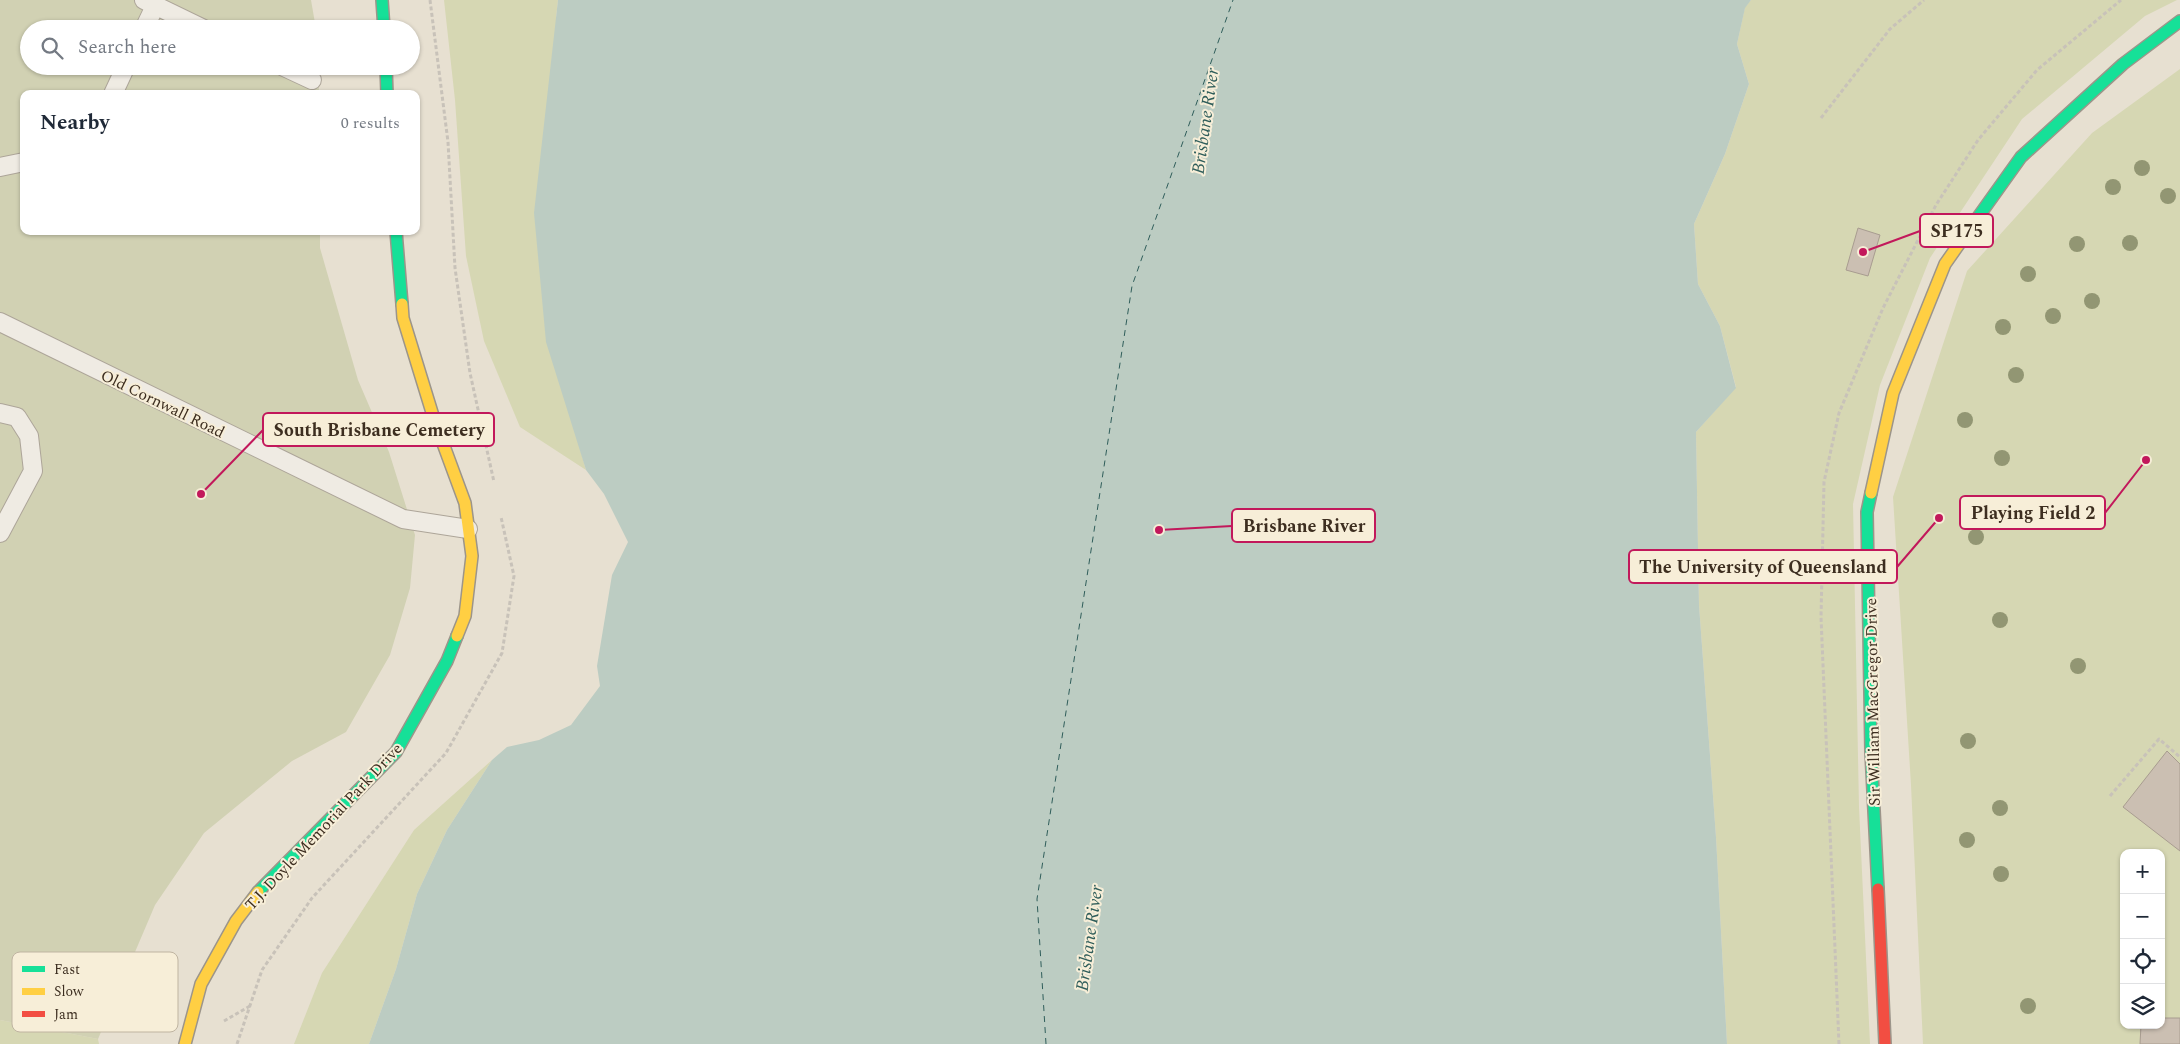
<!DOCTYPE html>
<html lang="en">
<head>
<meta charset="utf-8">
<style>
	body { margin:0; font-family:Spectral,serif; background:#f6f6f7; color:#1f2937 }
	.controls { position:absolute; right:15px; bottom:15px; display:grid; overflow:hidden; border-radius:10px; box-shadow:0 1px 4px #0004 }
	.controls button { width:45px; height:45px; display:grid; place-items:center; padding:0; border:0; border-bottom:1px solid #e0e1e3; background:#fff; color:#1f2937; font:25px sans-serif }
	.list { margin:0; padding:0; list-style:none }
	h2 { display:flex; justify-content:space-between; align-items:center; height:65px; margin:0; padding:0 20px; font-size:21px }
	h2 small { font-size:16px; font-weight:400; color:#747a83 }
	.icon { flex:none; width:28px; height:28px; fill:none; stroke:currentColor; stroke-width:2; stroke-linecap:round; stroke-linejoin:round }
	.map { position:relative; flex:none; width:2180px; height:1044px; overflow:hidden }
	.search { position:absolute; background:#fff; box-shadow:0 1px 4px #0004; left:20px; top:20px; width:400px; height:55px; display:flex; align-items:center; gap:12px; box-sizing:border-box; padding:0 18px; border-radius:28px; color:#747a83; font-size:19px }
	.panel { position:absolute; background:#fff; box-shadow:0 1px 4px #0004; left:20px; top:90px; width:400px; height:145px; border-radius:10px }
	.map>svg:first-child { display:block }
</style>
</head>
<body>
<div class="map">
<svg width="2180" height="1044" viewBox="0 0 2180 1044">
	<rect width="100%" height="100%" fill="#e7e0d1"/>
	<g fill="#d6d7b3" fill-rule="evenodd">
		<path d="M444,0H558L556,18L571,417L586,470L520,427L484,341L466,256L455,100Z"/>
		<path d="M1751,0H2177L2145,16L2022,119L1930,258L1880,385L1853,504L1859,807L1870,1044H1727L1716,837L1699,605L1696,432L1736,387L1720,326L1698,284L1694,224L1725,154L1749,84L1737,44L1745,7Z"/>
		<path d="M2180,69V1044H1923L1911,785L1893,497L1967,271L2092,133ZM2124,853H2161V1025H2124Z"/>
		<path d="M492,760L447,830L417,894L396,969L369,1044H294L322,973L414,830Z"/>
		<path d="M0,1020L98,1039L99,1044H0Z"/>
	</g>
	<path fill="#d1d1b3" d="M0,0H311L316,29H29V66H318L319,94H24V231H320V248L358,380L389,452L415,535L410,588L390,655L346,732L292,761L204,833L155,905L98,1039L0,1020Z"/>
	<path fill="#bcccc2" d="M558,0H1751L1745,8L1737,44L1749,84L1725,154L1694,224L1698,284L1720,326L1736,388L1696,432L1699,605L1716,837L1727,1044H369L396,969L417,894L447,830L492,760L507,747L539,740L571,725L600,686L597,666L612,575L628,542L604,494L586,470L546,342L534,213Z"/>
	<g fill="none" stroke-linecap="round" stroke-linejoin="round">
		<path stroke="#2f5d5a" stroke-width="1" stroke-dasharray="6 5" stroke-linecap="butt" d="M1046,1044L1037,899L1132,286L1233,0"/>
	</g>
	<g fill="#cbbfb2" stroke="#a89c90">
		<path d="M1858,228L1880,235L1868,276L1846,270Z"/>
		<path d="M2167,751L2180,764V851L2123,807Z"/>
		<path d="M2161,1018H2180V1044H2140L2141,1025H2161Z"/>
	</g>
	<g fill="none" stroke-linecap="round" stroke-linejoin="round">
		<defs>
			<g id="lane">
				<path d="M144,0L204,29"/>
				<path d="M144,29L155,6"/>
				<path d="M282,66L312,80"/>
				<path d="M113,94L126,66"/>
				<path d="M0,167L24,162"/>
				<path d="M0,322L403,519L468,529"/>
				<path d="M0,413L17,417L29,436L33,471L0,533"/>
			</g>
			<g id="fast">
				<path d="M382,0L384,29"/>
				<path d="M386,66L387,94"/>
				<path d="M1971,227L2021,157L2123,64L2180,21"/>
				<path d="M396,231L402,304"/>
				<path d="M1871,493L1867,512L1871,752L1878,889"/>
				<path d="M258,892L396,752L447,661L457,636"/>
			</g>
			<g id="slow">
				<path d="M402,304L403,318L434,419L465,503L472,556L465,616L457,636"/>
				<path d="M1871,493L1893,393L1945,264L1971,227"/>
				<path d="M185,1044L201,984L236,921L258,892"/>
			</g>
			<path id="jam" d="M1878,889L1885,1044"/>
		</defs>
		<use href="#lane" stroke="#ada599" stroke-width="20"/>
		<use href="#fast" stroke="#9c958a" stroke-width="14"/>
		<use href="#slow" stroke="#9c958a" stroke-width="14"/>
		<use href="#jam" stroke="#9c958a" stroke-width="14"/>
		<g stroke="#c8c2b9" stroke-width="3" stroke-dasharray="4 2.5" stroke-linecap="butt">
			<path d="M430,0L448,142L455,268L470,373L494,482"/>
			<path d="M1821,118L1890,29L1924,0"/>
			<path d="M2110,796L2159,739L2180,757"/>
			<path d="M224,1021L250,1006"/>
			<path d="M237,1044L262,970L312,898L446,753L502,653L514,576L501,517"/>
			<path d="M1839,1044L1821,617L1824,482L1839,413L1883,308L1936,205L1978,140L2037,70L2121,0"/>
		</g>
		<use href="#lane" stroke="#efebe3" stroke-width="18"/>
		<use href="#fast" stroke="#16e098" stroke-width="11"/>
		<use href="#slow" stroke="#ffcf43" stroke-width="11"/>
		<use href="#jam" stroke="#f24e42" stroke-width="11"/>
	</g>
	<g fill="#929673">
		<circle cx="2142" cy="168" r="8"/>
		<circle cx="2113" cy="187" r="8"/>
		<circle cx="2168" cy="196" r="8"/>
		<circle cx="2130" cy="243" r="8"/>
		<circle cx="2077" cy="244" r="8"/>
		<circle cx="2028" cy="274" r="8"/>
		<circle cx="2092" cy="301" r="8"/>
		<circle cx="2053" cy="316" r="8"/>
		<circle cx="2003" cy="327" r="8"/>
		<circle cx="2016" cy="375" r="8"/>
		<circle cx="1965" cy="420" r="8"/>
		<circle cx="2002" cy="458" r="8"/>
		<circle cx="1976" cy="537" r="8"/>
		<circle cx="2000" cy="620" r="8"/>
		<circle cx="2078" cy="666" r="8"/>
		<circle cx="1968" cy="741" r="8"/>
		<circle cx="2000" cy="808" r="8"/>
		<circle cx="1967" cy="840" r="8"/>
		<circle cx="2001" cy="874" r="8"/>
		<circle cx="2028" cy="1006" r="8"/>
	</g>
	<g text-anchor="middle" stroke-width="4" stroke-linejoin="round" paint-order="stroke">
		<g font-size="16" fill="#3d2e20" stroke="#f7eed8">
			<text transform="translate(163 403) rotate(26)" y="6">Old Cornwall Road</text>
			<text transform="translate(1872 702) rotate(-91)" y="6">Sir William MacGregor Drive</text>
			<text transform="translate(323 826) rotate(-47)" y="6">T.J. Doyle Memorial Park Drive</text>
		</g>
		<g font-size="18" font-style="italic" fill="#2f5d5a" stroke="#f7eed8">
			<text transform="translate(1205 121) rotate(-82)" y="6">Brisbane River</text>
			<text transform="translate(1089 938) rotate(-82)" y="6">Brisbane River</text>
		</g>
	</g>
	<rect x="12" y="952" width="166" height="80" rx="8" fill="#f7eed8" stroke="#bfb4a1" stroke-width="1"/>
	<rect x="22" y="966" width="23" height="6" fill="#16e098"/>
	<rect x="22" y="988" width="23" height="7" fill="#ffcf43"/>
	<rect x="22" y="1011" width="23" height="6" fill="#f24e42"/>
	<g font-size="14" fill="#3d2e20">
		<text x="54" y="974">Fast</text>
		<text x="54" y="996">Slow</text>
		<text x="54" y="1019">Jam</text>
	</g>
	<path fill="none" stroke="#c2185b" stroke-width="2" d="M1863 252L1920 231M201 494L263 430M2146 460L2105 513M1159 530L1232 526M1939 518L1897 567"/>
	<g fill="#c2185b" stroke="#f7eed8" stroke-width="2">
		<circle cx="1863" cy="252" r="5"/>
		<circle cx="201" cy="494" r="5"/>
		<circle cx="2146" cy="460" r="5"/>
		<circle cx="1159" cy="530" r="5"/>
		<circle cx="1939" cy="518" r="5"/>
	</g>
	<g fill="#f7eed8" stroke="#c2185b" stroke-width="2">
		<rect x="1920" y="214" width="73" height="33" rx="5"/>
		<rect x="263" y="413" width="231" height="33" rx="5"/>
		<rect x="1960" y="496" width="145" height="33" rx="5"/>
		<rect x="1232" y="509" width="143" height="33" rx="5"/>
		<rect x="1629" y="550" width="268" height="33" rx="5"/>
	</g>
	<g font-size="18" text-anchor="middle" font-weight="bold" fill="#3d2e20">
		<text x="1957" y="237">SP175</text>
		<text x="379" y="436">South Brisbane Cemetery</text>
		<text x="2033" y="519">Playing Field 2</text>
		<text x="1304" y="532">Brisbane River</text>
		<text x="1763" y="573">The University of Queensland</text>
	</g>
</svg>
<div class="controls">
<button>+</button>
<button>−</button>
<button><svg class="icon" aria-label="locate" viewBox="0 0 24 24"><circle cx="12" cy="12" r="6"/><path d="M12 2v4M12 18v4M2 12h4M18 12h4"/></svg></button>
<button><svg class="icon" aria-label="layers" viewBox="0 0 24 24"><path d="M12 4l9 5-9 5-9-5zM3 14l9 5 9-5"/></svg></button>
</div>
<div class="search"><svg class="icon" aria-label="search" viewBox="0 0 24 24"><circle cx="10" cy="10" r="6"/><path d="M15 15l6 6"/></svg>Search here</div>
<section class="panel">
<h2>Nearby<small>0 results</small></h2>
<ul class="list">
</ul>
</section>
</div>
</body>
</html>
